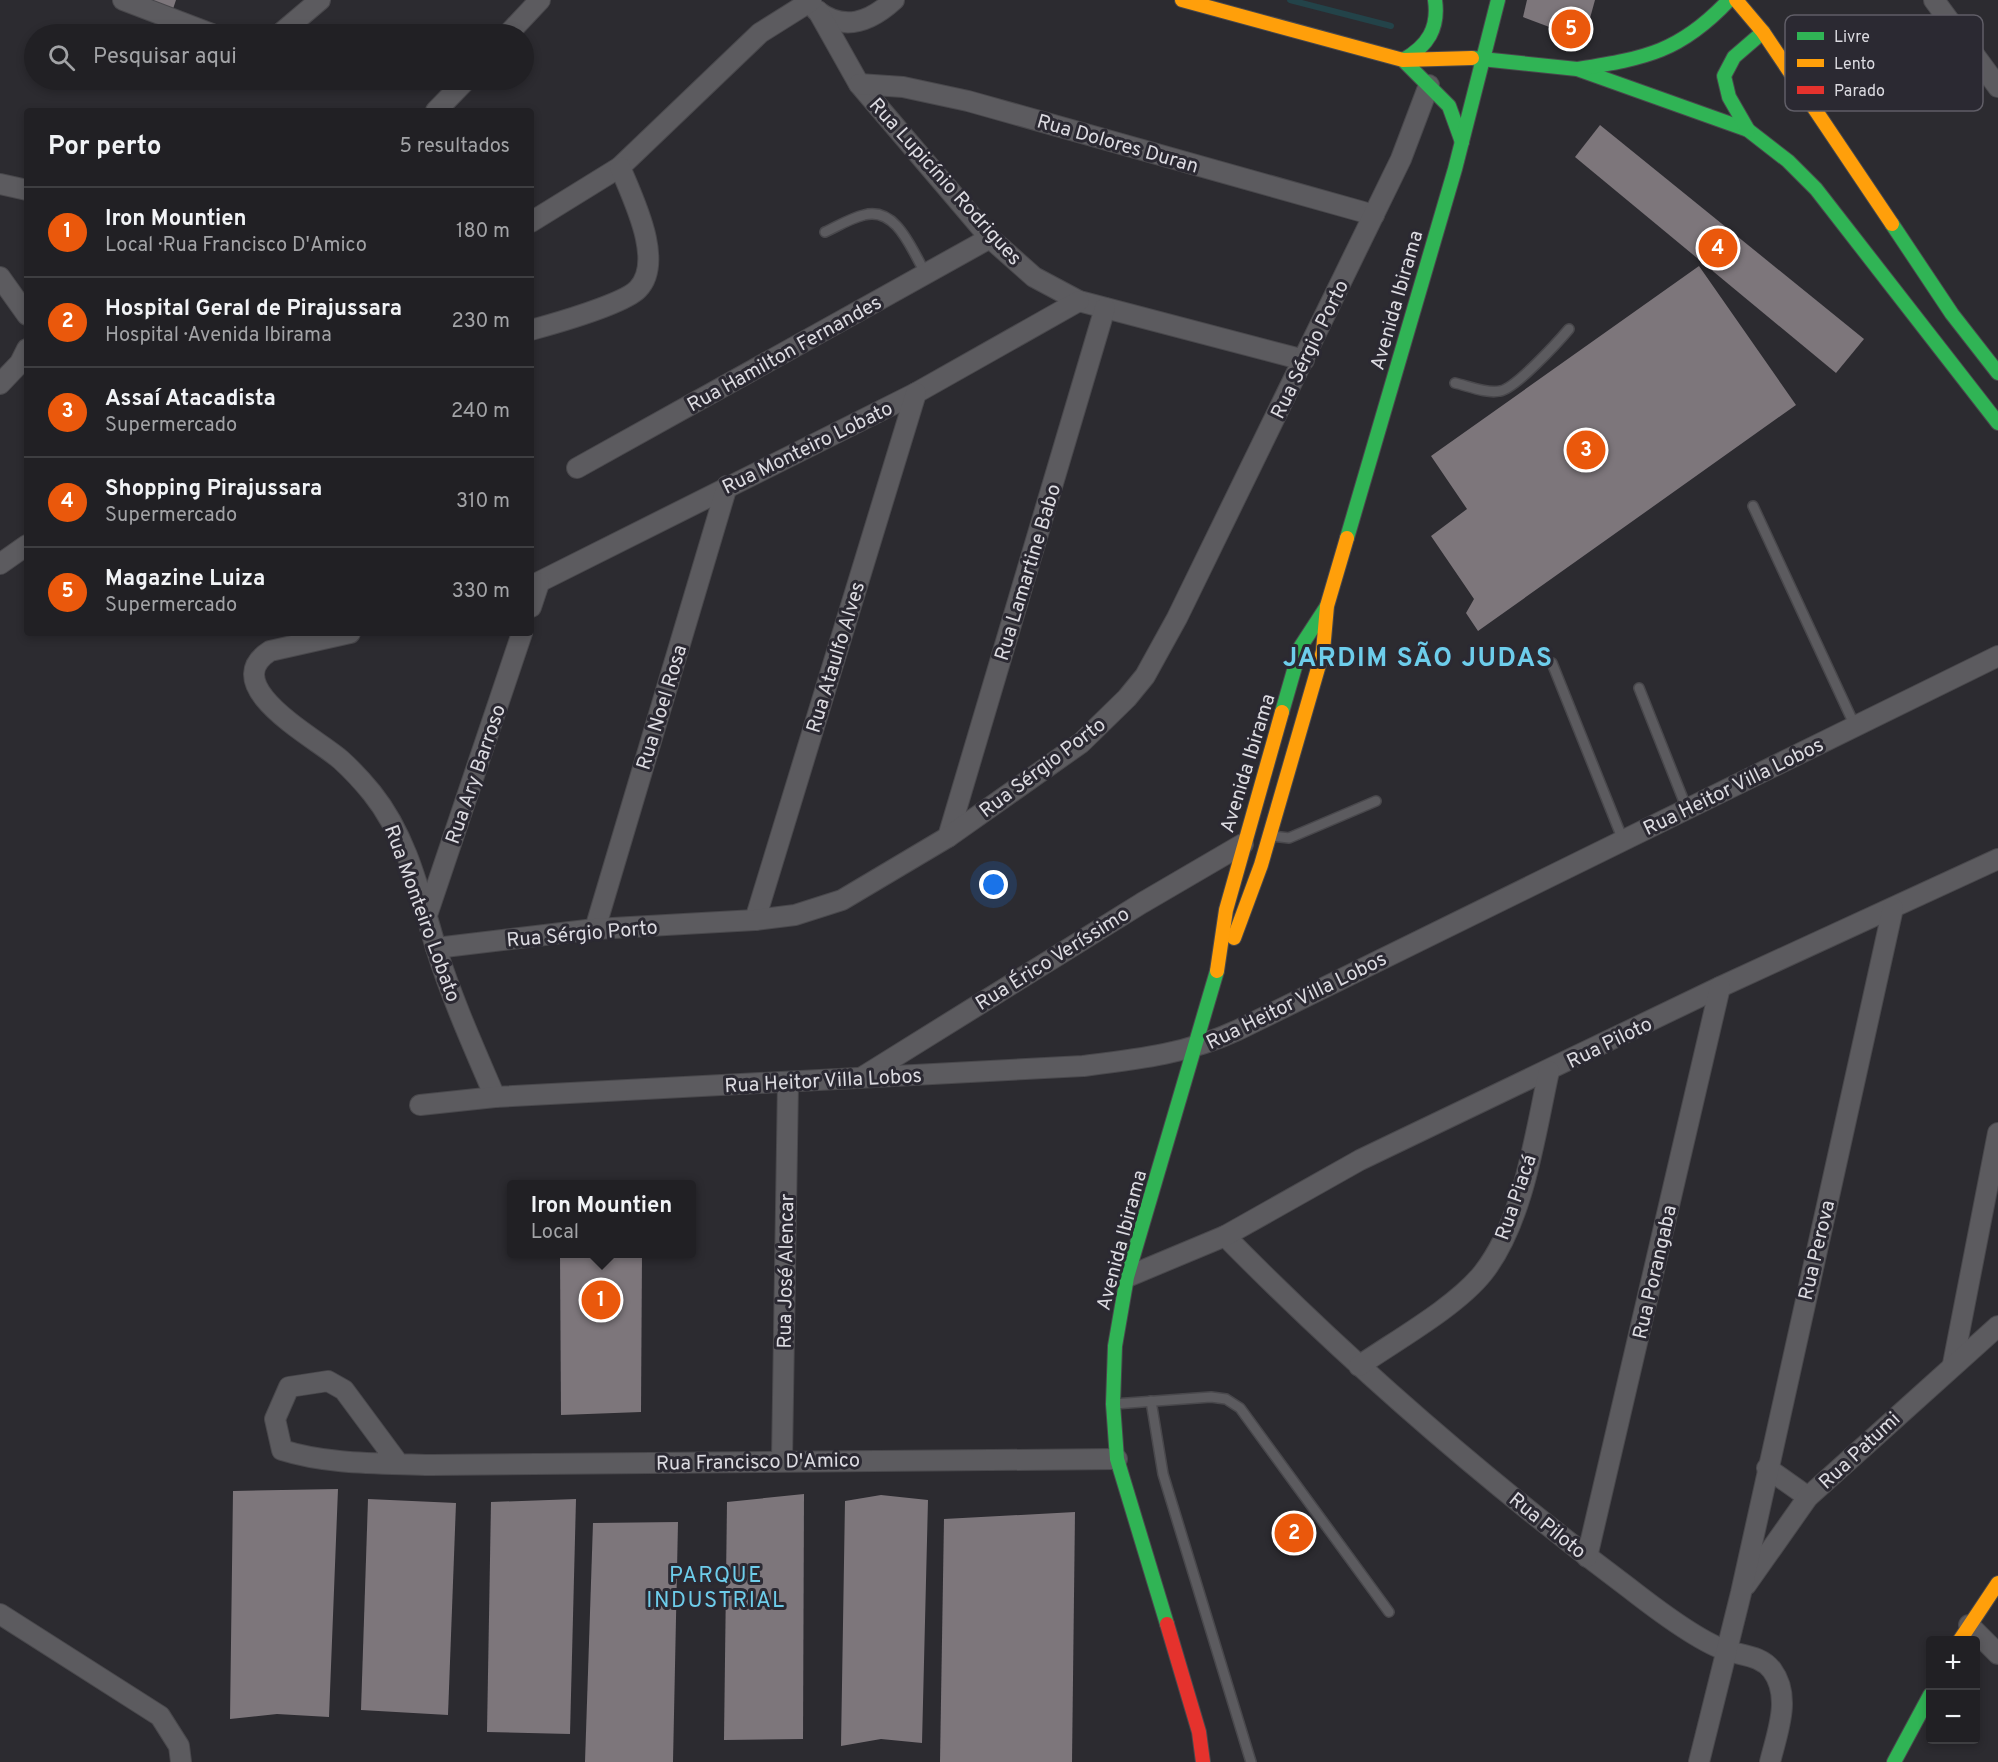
<!DOCTYPE html>
<html lang="pt">
<head>
<meta charset="utf-8">
<style>
	body { margin:0; font-family:Overpass,sans-serif; background:#2d2d31; color:#f1f3f6 }
	.controls { position:absolute; right:18px; bottom:18px; display:grid; overflow:hidden; border-radius:6px; box-shadow:0 3px 9px #0003 }
	.controls button { width:54px; height:54px; display:grid; place-items:center; padding:0; border:0; border-bottom:2px solid #3e3e41; background:#212024; color:#f1f3f6; font:30px sans-serif }
	.you { position:absolute; left:994px; top:885px; width:21px; height:21px; margin:-15px; border:4px solid #fff; border-radius:50%; background:#1a73e8; box-shadow:0 0 0 9px #1a73e833 }
	.badge { display:grid; place-items:center; width:39px; height:39px; border-radius:50%; background:#ea580c; color:#fff; font-size:20px; font-weight:700 }
	.pin { position:absolute; translate:-50% -50%; border:3px solid #fff; box-shadow:0 2px 6px #0006 }
	.popup { position:absolute; left:507px; top:1180px; width:189px; height:78px; box-sizing:border-box; display:grid; place-content:center; border-radius:6px; background:#212024; filter:drop-shadow(0 2px 4px #0005); font-size:20px; white-space:nowrap; color:#a2a3a6 }
	.popup b { font-size:22px; color:#f1f3f6 }
	.popup::after { content:''; position:absolute; left:50%; top:100%; margin-left:-12px; border:12px solid transparent; border-top-color:#212024 }
	.list { margin:0; padding:0; list-style:none }
	h2 { display:flex; justify-content:space-between; align-items:center; height:78px; margin:0; padding:0 24px; font-size:26px }
	h2 small { font-size:20px; font-weight:400; color:#a2a3a6 }
	.list li { display:grid; grid-template-columns:39px 1fr auto; gap:18px; align-items:center; box-sizing:border-box; height:90px; padding:0 24px; border-top:2px solid #3e3e41 }
	.list b { display:block; font-size:22px; white-space:nowrap }
	.list p { margin:0; font-size:20px; white-space:nowrap; color:#a2a3a6 }
	.list em { font-size:20px; font-style:normal; color:#a2a3a6 }
	.icon { flex:none; width:33px; height:33px; fill:none; stroke:currentColor; stroke-width:2; stroke-linecap:round; stroke-linejoin:round }
	.map { position:relative; flex:none; width:1998px; height:1762px; overflow:hidden }
	.search { position:absolute; background:#212024; box-shadow:0 3px 9px #0003; left:24px; top:24px; width:510px; height:66px; display:flex; align-items:center; gap:15px; box-sizing:border-box; padding:0 21px; border-radius:33px; color:#a2a3a6; font-size:22px }
	.panel { position:absolute; background:#212024; box-shadow:0 3px 9px #0003; left:24px; top:108px; width:510px; height:528px; border-radius:6px }
	.map>svg:first-child { display:block }
</style>
</head>
<body>
<div class="map">
<svg width="1998" height="1762" viewBox="0 0 1998 1762">
	<rect width="100%" height="100%" fill="#2c2b30"/>
	<g fill="none" stroke-linecap="round" stroke-linejoin="round">
		<path stroke="#234349" stroke-width="6" d="M1290,0L1391,26"/>
	</g>
	<g fill="#7d767b">
		<path d="M148,0H176L173,9Z"/>
		<path d="M1527,0H1595L1584,40L1523,17Z"/>
		<path d="M1600,125L1864,339L1836,373L1575,157Z"/>
		<path d="M1699,266L1796,405L1478,631L1466,613L1474,599L1431,536L1467,509L1431,456Z"/>
		<path d="M560,1254H642L641,1412L561,1415Z"/>
		<path d="M338,1489L329,1717L277,1714L230,1719L233,1491Z"/>
		<path d="M804,1494L803,1739L724,1740L727,1502Z"/>
		<path d="M881,1495L928,1500L922,1743L881,1739L841,1746L845,1501Z"/>
		<path d="M368,1499L456,1503L448,1715L361,1710Z"/>
		<path d="M576,1499L570,1734L487,1732L491,1502Z"/>
		<path d="M1075,1512L1072,1762H940L944,1519Z"/>
		<path d="M678,1522L673,1762H585L593,1523Z"/>
	</g>
	<g fill="none" stroke-linecap="round" stroke-linejoin="round">
		<defs>
			<g id="lane">
				<path d="M825,232C838,226 851,218 864,215C897,206 912,251 926,274"/>
				<path d="M1455,383C1468,386 1487,394 1500,391C1515,389 1558,342 1569,329"/>
				<path d="M1753,506L1855,726"/>
				<path d="M1552,663L1623,840"/>
				<path d="M1639,688L1687,809"/>
				<path d="M1272,836L1289,838L1376,801"/>
				<path d="M1151,1401L1163,1474L1251,1762"/>
				<path d="M1114,1404L1211,1397L1226,1399L1240,1408L1389,1612"/>
			</g>
			<g id="street">
				<path d="M123,0L212,34"/>
				<path d="M1934,0L1998,87"/>
				<path d="M816,10C844,32 870,22 894,0"/>
				<path d="M818,11L859,84L990,238L1034,277L1079,301L1304,360"/>
				<path d="M280,34L320,0"/>
				<path d="M508,34L540,0"/>
				<path d="M859,84L903,87L968,101L1374,215"/>
				<path d="M436,111L466,80"/>
				<path d="M0,184L27,190"/>
				<path d="M531,222L620,167L760,33L811,1"/>
				<path d="M0,277L27,315"/>
				<path d="M531,330C553,324 624,304 638,289C665,261 632,197 620,167"/>
				<path d="M0,384L20,363L27,349"/>
				<path d="M577,468L990,238"/>
				<path d="M0,564L27,545"/>
				<path d="M531,586L916,393L1079,301"/>
				<path d="M531,607L539,583"/>
				<path d="M350,633L270,651C215,686 318,739 341,760C352,770 363,782 372,793C408,838 420,895 436,948C452,999 474,1048 495,1097"/>
				<path d="M948,837L1105,308"/>
				<path d="M427,915L522,633"/>
				<path d="M755,920L916,393"/>
				<path d="M595,929L727,486"/>
				<path d="M436,948L595,929L755,920L795,915L842,900L948,837L1081,743L1127,698L1145,676L1177,618L1401,159L1429,85"/>
				<path d="M864,1076L1142,903L1243,844"/>
				<path d="M420,1105L495,1097L1083,1066C1140,1059 1186,1054 1238,1030L1998,656"/>
				<path d="M1225,1236C1350,1363 1486,1481 1629,1588C1652,1606 1701,1643 1728,1651C1745,1656 1761,1656 1772,1670C1792,1697 1777,1733 1770,1762"/>
				<path d="M1127,1277L1225,1236L1360,1160L1720,987L1998,859"/>
				<path d="M1953,1364L1998,1133"/>
				<path d="M1359,1366C1395,1341 1456,1307 1483,1273C1524,1221 1535,1134 1549,1071"/>
				<path d="M782,1460L788,1082"/>
				<path d="M398,1463L344,1390L328,1381L289,1387L275,1419L282,1450C329,1465 382,1463 431,1465L1117,1459"/>
				<path d="M1767,1468L1808,1497"/>
				<path d="M1587,1557L1720,987"/>
				<path d="M1746,1585L1808,1497L1998,1326"/>
				<path d="M0,1614L160,1716L179,1746L181,1762"/>
				<path d="M1969,1625L1998,1654"/>
				<path d="M1699,1762L1741,1593L1893,908"/>
			</g>
			<g id="fast">
				<path d="M1435,0C1439,28 1428,46 1403,60L1449,106L1462,142"/>
				<path d="M1472,58L1577,69L1748,130L1788,161L1816,189L1998,423"/>
				<path d="M1578,69C1646,58 1680,52 1729,0"/>
				<path d="M1748,130L1729,97L1724,76L1734,57L1763,32"/>
				<path d="M1892,224L1952,314L1998,373"/>
				<path d="M1347,538L1455,169L1498,0"/>
				<path d="M1282,712L1301,646L1327,606"/>
				<path d="M1167,1624L1117,1459L1113,1404L1115,1346L1127,1277L1217,971"/>
				<path d="M1894,1762L1930,1695"/>
			</g>
			<g id="slow">
				<path d="M1182,0L1403,60L1472,58"/>
				<path d="M1736,0L1763,32L1892,224"/>
				<path d="M1234,938L1261,865L1323,651L1327,606L1347,538"/>
				<path d="M1217,971L1226,910L1282,712"/>
				<path d="M1960,1640L1998,1583"/>
			</g>
			<path id="jam" d="M1167,1624L1199,1732L1203,1762"/>
		</defs>
		<use href="#lane" stroke="#49484c" stroke-width="12"/>
		<use href="#street" stroke="#49484c" stroke-width="22"/>
		<use href="#fast" stroke="#49484c" stroke-width="16"/>
		<use href="#slow" stroke="#49484c" stroke-width="16"/>
		<use href="#jam" stroke="#49484c" stroke-width="16"/>
		<use href="#lane" stroke="#5c5b5f" stroke-width="9"/>
		<use href="#street" stroke="#5c5b5f" stroke-width="20"/>
		<use href="#fast" stroke="#30b455" stroke-width="14"/>
		<use href="#slow" stroke="#ff9f0a" stroke-width="14"/>
		<use href="#jam" stroke="#e5322d" stroke-width="14"/>
	</g>
	<g text-anchor="middle" stroke-width="6" stroke-linejoin="round" paint-order="stroke">
		<g font-size="20" fill="#dcdbe1" stroke="#2b2932">
			<text transform="translate(1118 143) rotate(16)" y="7">Rua Dolores Duran</text>
			<text transform="translate(946 181) rotate(48)" y="7">Rua Lupicínio Rodrigues</text>
			<text transform="translate(1396 300) rotate(-74)" y="7">Avenida Ibirama</text>
			<text transform="translate(1309 349) rotate(-64)" y="7">Rua Sérgio Porto</text>
			<text transform="translate(784 353) rotate(-29)" y="7">Rua Hamilton Fernandes</text>
			<text transform="translate(807 447) rotate(-26)" y="7">Rua Monteiro Lobato</text>
			<text transform="translate(1027 572) rotate(-73)" y="7">Rua Lamartine Babo</text>
			<text transform="translate(835 657) rotate(-73)" y="7">Rua Ataulfo Alves</text>
			<text transform="translate(661 707) rotate(-73)" y="7">Rua Noel Rosa</text>
			<text transform="translate(1247 763) rotate(-73)" y="7">Avenida Ibirama</text>
			<text transform="translate(1042 767) rotate(-37)" y="7">Rua Sérgio Porto</text>
			<text transform="translate(475 774) rotate(-71)" y="7">Rua Ary Barroso</text>
			<text transform="translate(1733 786) rotate(-26)" y="7">Rua Heitor Villa Lobos</text>
			<text transform="translate(423 913) rotate(70)" y="7">Rua Monteiro Lobato</text>
			<text transform="translate(582 933) rotate(-5)" y="7">Rua Sérgio Porto</text>
			<text transform="translate(1052 958) rotate(-32)" y="7">Rua Érico Veríssimo</text>
			<text transform="translate(1296 1000) rotate(-26)" y="7">Rua Heitor Villa Lobos</text>
			<text transform="translate(1609 1042) rotate(-26)" y="7">Rua Piloto</text>
			<text transform="translate(823 1080) rotate(-3)" y="7">Rua Heitor Villa Lobos</text>
			<text transform="translate(1515 1197) rotate(-71)" y="7">Rua Piacá</text>
			<text transform="translate(1121 1240) rotate(-75)" y="7">Avenida Ibirama</text>
			<text transform="translate(1816 1250) rotate(-77)" y="7">Rua Perova</text>
			<text transform="translate(785 1271) rotate(-89)" y="7">Rua José Alencar</text>
			<text transform="translate(1654 1272) rotate(-77)" y="7">Rua Porangaba</text>
			<text transform="translate(1859 1450) rotate(-43)" y="7">Rua Patumi</text>
			<text transform="translate(758 1461) rotate(-1)" y="7">Rua Francisco D'Amico</text>
			<text transform="translate(1548 1525) rotate(39)" y="7">Rua Piloto</text>
		</g>
		<g font-size="22" letter-spacing="1.5" fill="#6dcdeb" stroke="#2b2932">
			<text x="716" y="1582">PARQUE<tspan x="716" dy="25">INDUSTRIAL</tspan></text>
		</g>
		<g font-size="26" font-weight="bold" letter-spacing="1.5" fill="#6dcdeb" stroke="#2b2932">
			<text x="1418" y="666">JARDIM SÃO JUDAS</text>
		</g>
	</g>
	<rect x="1785" y="15" width="198" height="96" rx="9" fill="#2b2932" stroke="#605e67" stroke-width="1.5"/>
	<rect x="1797" y="32" width="27" height="8" fill="#30b455"/>
	<rect x="1797" y="59" width="27" height="8" fill="#ff9f0a"/>
	<rect x="1797" y="86" width="27" height="8" fill="#e5322d"/>
	<g font-size="16" fill="#dcdbe1">
		<text x="1834" y="42">Livre</text>
		<text x="1834" y="69">Lento</text>
		<text x="1834" y="96">Parado</text>
	</g>
</svg>
<div class="controls">
<button>+</button>
<button>−</button>
</div>
<div class="you"></div>
<div class="pin badge" style="left:601px;top:1300px">1</div>
<div class="popup"><b>Iron Mountien</b>Local</div>
<div class="pin badge" style="left:1294px;top:1533px">2</div>
<div class="pin badge" style="left:1586px;top:450px">3</div>
<div class="pin badge" style="left:1718px;top:248px">4</div>
<div class="pin badge" style="left:1571px;top:29px">5</div>
<div class="search"><svg class="icon" aria-label="search" viewBox="0 0 24 24"><circle cx="10" cy="10" r="6"/><path d="M15 15l6 6"/></svg>Pesquisar aqui</div>
<section class="panel">
<h2>Por perto<small>5 resultados</small></h2>
<ul class="list">
<li><span class="badge">1</span><div><b>Iron Mountien</b><p>Local · Rua Francisco D'Amico</p></div><em>180 m</em></li>
<li><span class="badge">2</span><div><b>Hospital Geral de Pirajussara</b><p>Hospital · Avenida Ibirama</p></div><em>230 m</em></li>
<li><span class="badge">3</span><div><b>Assaí Atacadista</b><p>Supermercado</p></div><em>240 m</em></li>
<li><span class="badge">4</span><div><b>Shopping Pirajussara</b><p>Supermercado</p></div><em>310 m</em></li>
<li><span class="badge">5</span><div><b>Magazine Luiza</b><p>Supermercado</p></div><em>330 m</em></li>
</ul>
</section>
</div>
</body>
</html>
